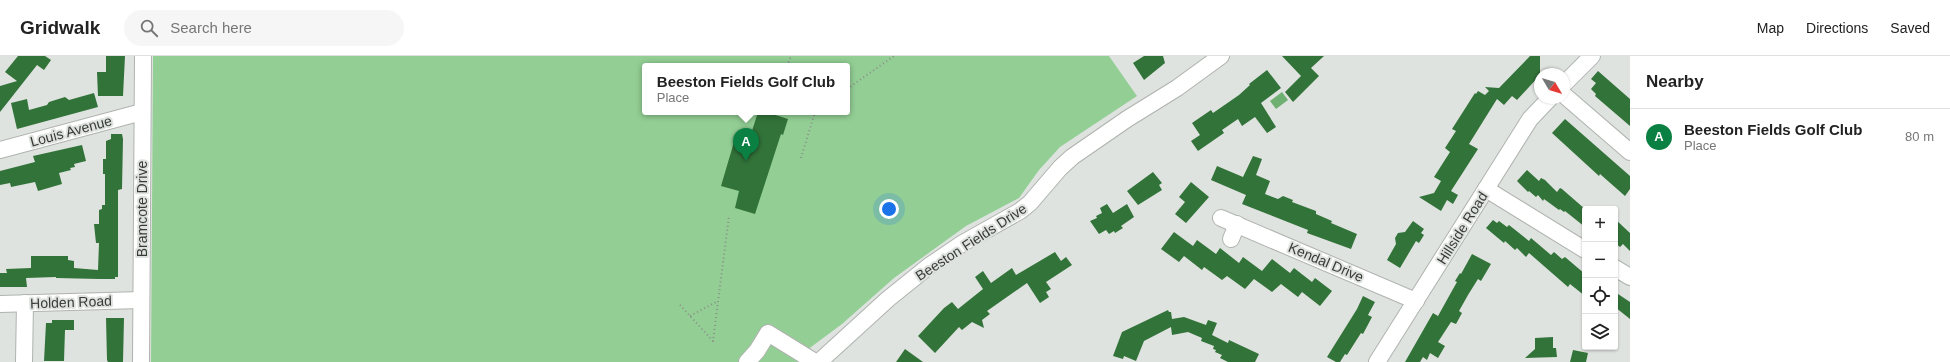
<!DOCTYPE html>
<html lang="en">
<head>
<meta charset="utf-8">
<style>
	body { margin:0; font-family:Helvetica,sans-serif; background:#f6f6f6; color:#222 }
	.controls { position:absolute; right:12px; bottom:12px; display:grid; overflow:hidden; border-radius:4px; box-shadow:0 1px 3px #0004 }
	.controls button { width:36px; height:36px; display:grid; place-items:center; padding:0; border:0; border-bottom:1px solid #e0e0e0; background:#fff; color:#222; font:20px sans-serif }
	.compass { position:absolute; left:1534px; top:12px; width:36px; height:36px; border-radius:50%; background:#fff; box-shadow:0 1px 3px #0004; rotate:128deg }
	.you { position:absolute; left:889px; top:153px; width:14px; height:14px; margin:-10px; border:3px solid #fff; border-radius:50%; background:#1a73e8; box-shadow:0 0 0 6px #1a73e833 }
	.badge { display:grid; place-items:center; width:26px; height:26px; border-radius:50%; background:#0b8043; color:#fff; font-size:13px; font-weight:700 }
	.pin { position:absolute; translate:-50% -33px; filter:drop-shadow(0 1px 2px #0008) }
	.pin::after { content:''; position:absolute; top:21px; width:14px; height:12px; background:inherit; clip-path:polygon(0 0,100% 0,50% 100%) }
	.popup { position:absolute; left:642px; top:7px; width:208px; height:52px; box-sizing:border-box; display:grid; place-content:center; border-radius:4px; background:#fff; filter:drop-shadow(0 1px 3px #0005); font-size:13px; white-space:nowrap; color:#767676 }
	.popup b { font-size:15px; color:#222 }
	.popup::after { content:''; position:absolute; left:50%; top:100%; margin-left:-8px; border:8px solid transparent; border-top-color:#fff }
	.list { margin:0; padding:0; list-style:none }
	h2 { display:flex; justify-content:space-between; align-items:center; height:52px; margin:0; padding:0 16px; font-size:17px }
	h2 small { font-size:13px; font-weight:400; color:#767676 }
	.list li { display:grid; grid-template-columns:26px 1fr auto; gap:12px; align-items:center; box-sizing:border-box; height:56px; padding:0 16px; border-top:1px solid #e0e0e0 }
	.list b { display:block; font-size:15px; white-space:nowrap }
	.list p { margin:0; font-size:13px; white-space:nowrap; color:#767676 }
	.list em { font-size:13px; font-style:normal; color:#767676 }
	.icon { flex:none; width:22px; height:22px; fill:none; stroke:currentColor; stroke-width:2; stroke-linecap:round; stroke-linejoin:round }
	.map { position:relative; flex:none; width:1630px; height:306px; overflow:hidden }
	header { display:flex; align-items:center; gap:24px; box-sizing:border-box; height:56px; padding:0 20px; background:#fff; border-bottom:1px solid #e0e0e0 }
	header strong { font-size:19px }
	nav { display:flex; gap:22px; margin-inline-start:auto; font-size:14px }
	.search { width:280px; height:36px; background:#f6f6f6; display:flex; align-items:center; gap:10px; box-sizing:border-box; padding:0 14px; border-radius:22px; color:#767676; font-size:15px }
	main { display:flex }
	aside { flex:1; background:#fff }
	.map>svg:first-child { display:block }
</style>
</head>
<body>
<header>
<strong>Gridwalk</strong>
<div class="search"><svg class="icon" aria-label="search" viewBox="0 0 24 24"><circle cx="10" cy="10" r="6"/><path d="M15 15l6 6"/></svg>Search here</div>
<nav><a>Map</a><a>Directions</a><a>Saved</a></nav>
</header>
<main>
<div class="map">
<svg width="1630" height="306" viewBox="0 0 1630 306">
	<rect width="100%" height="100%" fill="#dfe3df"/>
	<path fill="#93cf95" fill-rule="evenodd" d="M153,0H1109L1137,40L1060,91L1039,114L1019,142L966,170L894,222L842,268L807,294L799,306H151ZM645,10H847V56H645Z"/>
	<path fill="#6eb072" d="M1282,36L1288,44L1276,53L1270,45Z"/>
	<g fill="#327339">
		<path d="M18,0H45L51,4L44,14L37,9L0,56V30L17,25L5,16Z"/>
		<path d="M106,0H125L123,40H98L97,16H106Z"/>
		<path d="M1144,0H1163L1165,7L1144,24L1133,7Z"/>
		<path d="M1282,0H1324L1311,12L1319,20L1293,46L1285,36L1301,20Z"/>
		<path d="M1530,0H1540V19L1517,44L1512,40L1504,49L1497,43L1469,88L1478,93L1451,135L1458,139L1453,148L1447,144L1441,155L1419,141L1434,137L1441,125L1434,121L1450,96L1445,92L1456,75L1452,73L1475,37L1476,38L1478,35L1485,39L1489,35L1485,31L1499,32Z"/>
		<path d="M1267,14L1281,32L1261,47L1276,71L1267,77L1255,61L1242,70L1238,63L1222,74L1224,77L1198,95L1191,85L1200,79L1192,67L1211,54L1213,57L1239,39L1250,29L1249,28Z"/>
		<path d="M1598,15L1630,43V70L1595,40L1596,38L1591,33L1596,27L1591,23Z"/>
		<path d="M94,37L98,51L17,73L11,47L27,43L29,54L47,49L49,46L65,41L69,44Z"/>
		<path d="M758,56H766L788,63L783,79L781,78L755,158L735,152L739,135L721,130L734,86L742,84L747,79L751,78Z"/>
		<path d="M1565,63L1630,120V133L1625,140L1600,118L1599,120L1552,77Z"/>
		<path d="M111,78H122L123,83L122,133L118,134V221H115V223H99L56,222V221L26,222L27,231H0V217H7L6,213L31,212V200H68V204L74,205V212L98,214L99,187H96L94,168H99V154L102,153V149H105V118H103V103H106V85L111,83Z"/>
		<path d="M82,89L86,105L74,108L75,111L70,112L71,114L59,117L62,128L38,135L35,126L11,131L10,127L0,129V115L35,106L33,100Z"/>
		<path d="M1253,100L1262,103L1256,119L1270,125L1265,138L1278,143L1283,140L1293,144L1292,146L1316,155V158L1332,165L1331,167L1357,178L1351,193L1307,177L1308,174L1242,148L1246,139L1211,124L1217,110L1243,121Z"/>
		<path d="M1527,114L1539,125L1541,122L1545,124L1557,136L1560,132L1562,133L1585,153V171L1565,155L1564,156L1560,153L1559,154L1544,143L1543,145L1538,139L1536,141L1529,135L1528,136L1517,125Z"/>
		<path d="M1153,116L1162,127L1159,129L1162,134L1138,149L1127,135Z"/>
		<path d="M1191,126L1209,141L1186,167L1175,158L1185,146L1179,141Z"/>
		<path d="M1107,148L1113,157L1127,148L1134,161L1121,170L1123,172L1115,177L1114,175L1109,178L1106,174L1099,178L1090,165L1097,162L1096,160L1102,157L1100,152Z"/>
		<path d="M1615,163L1630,177V195L1623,188L1620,191L1615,187Z"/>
		<path d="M1493,164L1497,167L1499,165L1507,171L1509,169L1529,185L1531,182L1551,199L1554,196L1562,203L1565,201L1585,218V240L1570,228L1568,231L1529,197L1526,201L1517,192L1515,194L1505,185L1504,187L1486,172Z"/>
		<path d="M1413,165L1424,173L1421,177L1424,179L1419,187L1416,185L1400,212L1387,204L1396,188L1395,182L1398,177L1405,176Z"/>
		<path d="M1174,176L1193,190L1197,184L1216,198L1220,192L1239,207L1243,201L1262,215L1272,203L1290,217L1294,212L1312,226L1315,222L1332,235L1320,250L1302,236L1298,241L1281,228L1272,236L1254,223L1245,233L1227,220L1222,224L1204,211L1202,214L1184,200L1179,206L1161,193Z"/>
		<path d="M1055,196L1061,205L1066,201L1072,209L1046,226L1051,233L1046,236L1049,241L1040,247L1027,227L987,255L990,258L982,264L984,272L972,266L962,274L959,271L935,297L918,280L944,252L952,246L958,253L983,233L975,221L983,215L991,227L1012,212L1016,219Z"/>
		<path d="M1472,198L1491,208L1481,225L1478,223L1468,239L1459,255L1462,257L1456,268L1451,266L1438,286L1445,290L1438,302L1430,297L1427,304L1423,301L1420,306H1405L1433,257L1438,260L1453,233L1457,226L1455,225L1460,217L1461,218Z"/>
		<path d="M1615,236L1630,246V263L1615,251Z"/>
		<path d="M1363,240L1375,246L1368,259L1372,261L1363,278L1361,277L1347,299L1345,298L1340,306H1336L1327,301L1357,253Z"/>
		<path d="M1168,254L1169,256H1171L1172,263L1184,261L1206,269L1208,264L1217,267L1212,279L1228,287L1229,284L1259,298L1255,306H1228L1220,302L1222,299L1215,296L1216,294L1213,293L1214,290L1201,285L1202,282L1188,276L1172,279L1171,271L1144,285L1136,305L1124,300L1123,303L1113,300L1122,276Z"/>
		<path d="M106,262H124L123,306H108L107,304Z"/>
		<path d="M52,264H74V274H65L64,305H44L46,267H52Z"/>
		<path d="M1553,281V292H1556L1557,301L1525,302L1535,293V282Z"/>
		<path d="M905,293L923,306H896Z"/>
		<path d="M1573,294L1588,297L1586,306H1570Z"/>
	</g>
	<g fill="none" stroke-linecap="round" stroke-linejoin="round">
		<defs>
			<g id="minor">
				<path d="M1564,28L1592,0"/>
				<path d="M1564,39L1630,96"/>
				<path d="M0,94L142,56"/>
				<path d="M1486,133L1585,194"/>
				<path d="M1221,162L1416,245"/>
				<path d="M1231,183L1237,168"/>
				<path d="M1615,212L1630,221"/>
				<path d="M0,248L141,244"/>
				<path d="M24,306L25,247"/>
				<path d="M141,306L143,0"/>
				<path d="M747,306L757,295L768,277L815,306"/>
				<path d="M819,306L888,243L929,210L963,187L1020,155L1030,147L1060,112L1072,101L1127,63L1177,32L1221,0"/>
				<path d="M1377,306L1530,63L1550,42"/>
			</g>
		</defs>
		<use href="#minor" stroke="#afb3af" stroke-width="18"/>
		<g stroke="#8a8d8a" stroke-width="2" stroke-dasharray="1 3" stroke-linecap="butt">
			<path d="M787,10L791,0"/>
			<path d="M847,33L894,0"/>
			<path d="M801,102L815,56"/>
			<path d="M680,249L713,285L729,160"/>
			<path d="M690,260L718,245"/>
		</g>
		<use href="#minor" stroke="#fff" stroke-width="16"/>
	</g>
	<g text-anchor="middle" stroke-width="4" stroke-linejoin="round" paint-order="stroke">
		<g font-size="14" fill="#383a38" stroke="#dfe3df">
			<text transform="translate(71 75) rotate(-15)" y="5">Louis Avenue</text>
			<text transform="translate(142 153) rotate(-90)" y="5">Bramcote Drive</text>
			<text transform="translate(1462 172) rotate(-58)" y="5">Hillside Road</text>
			<text transform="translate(971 186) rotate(-33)" y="5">Beeston Fields Drive</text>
			<text transform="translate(1326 206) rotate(23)" y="5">Kendal Drive</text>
			<text transform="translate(71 246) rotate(-2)" y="5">Holden Road</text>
		</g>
	</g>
</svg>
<div class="controls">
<button>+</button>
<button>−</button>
<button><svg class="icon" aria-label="locate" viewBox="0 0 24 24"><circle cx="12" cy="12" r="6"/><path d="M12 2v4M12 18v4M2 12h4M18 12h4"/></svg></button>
<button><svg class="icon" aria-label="layers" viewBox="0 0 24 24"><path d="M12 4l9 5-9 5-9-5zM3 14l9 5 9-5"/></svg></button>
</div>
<svg class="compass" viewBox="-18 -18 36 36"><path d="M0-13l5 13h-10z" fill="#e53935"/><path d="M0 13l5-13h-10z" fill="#767676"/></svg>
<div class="you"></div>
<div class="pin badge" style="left:746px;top:105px">A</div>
<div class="popup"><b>Beeston Fields Golf Club</b>Place</div>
</div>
<aside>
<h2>Nearby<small></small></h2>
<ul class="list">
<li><span class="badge">A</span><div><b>Beeston Fields Golf Club</b><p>Place</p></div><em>80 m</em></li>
</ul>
</aside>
</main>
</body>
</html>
